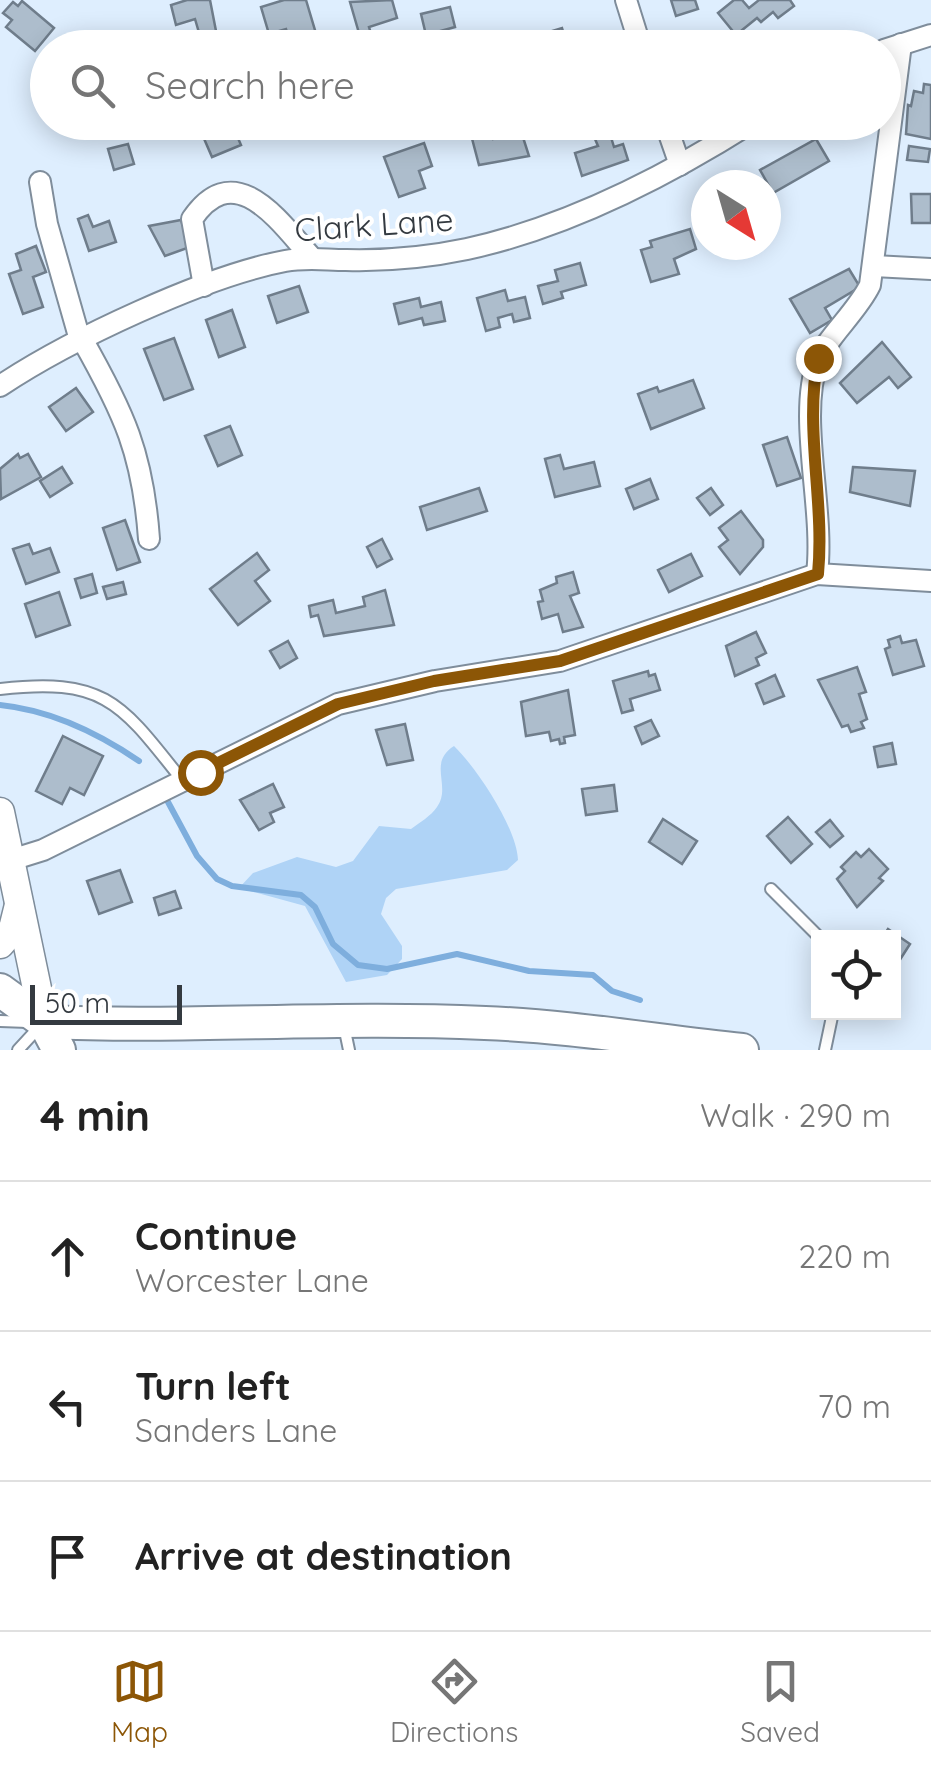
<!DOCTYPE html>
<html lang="en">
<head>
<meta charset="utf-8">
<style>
	body { margin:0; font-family:Quicksand,sans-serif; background:#f6f6f6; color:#222 }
	.controls { position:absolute; right:30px; bottom:30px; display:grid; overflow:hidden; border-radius:0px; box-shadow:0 5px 25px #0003 }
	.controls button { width:90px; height:90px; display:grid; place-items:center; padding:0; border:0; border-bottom:2px solid #e0e0e0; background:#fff; color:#222; font:50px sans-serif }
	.compass { position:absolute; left:691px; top:170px; width:90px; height:90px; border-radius:50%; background:#fff; box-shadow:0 5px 25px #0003; rotate:143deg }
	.scale { position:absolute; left:30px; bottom:25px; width:152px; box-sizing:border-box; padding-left:10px; border:5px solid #343a40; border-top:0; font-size:28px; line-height:35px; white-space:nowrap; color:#343a40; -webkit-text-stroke:8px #fff; paint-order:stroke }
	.stop { position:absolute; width:30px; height:30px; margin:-22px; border:8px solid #8c5606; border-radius:50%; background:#fff }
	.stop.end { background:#8c5606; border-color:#fff; box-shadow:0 2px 10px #0008 }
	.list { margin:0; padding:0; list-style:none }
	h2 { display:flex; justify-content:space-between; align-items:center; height:130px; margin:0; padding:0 40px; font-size:42px }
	h2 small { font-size:32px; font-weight:400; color:#767676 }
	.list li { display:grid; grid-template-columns:65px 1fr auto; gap:30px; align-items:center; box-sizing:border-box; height:150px; padding:0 40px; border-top:2px solid #e0e0e0 }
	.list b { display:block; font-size:38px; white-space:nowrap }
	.list p { margin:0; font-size:32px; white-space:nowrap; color:#767676 }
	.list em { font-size:32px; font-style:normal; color:#767676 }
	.icon { flex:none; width:55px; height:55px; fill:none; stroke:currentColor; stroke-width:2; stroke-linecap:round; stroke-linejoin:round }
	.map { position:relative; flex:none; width:931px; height:1050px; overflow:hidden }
	.search { position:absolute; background:#fff; box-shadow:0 5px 25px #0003; left:30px; right:30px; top:30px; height:110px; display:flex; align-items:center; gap:25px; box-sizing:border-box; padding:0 35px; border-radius:55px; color:#767676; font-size:38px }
	.sheet { height:580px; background:#fff }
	nav { display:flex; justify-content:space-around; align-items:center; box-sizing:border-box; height:140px; border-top:2px solid #e0e0e0; background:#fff; font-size:28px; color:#767676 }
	nav a { display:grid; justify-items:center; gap:5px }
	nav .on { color:#8c5606 }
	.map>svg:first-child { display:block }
</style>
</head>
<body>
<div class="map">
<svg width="931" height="1050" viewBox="0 0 931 1050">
	<rect width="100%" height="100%" fill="#deeefe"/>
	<path fill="#afd3f6" d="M454,746C476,767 517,828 518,860L507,870L396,889L386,898L381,914L402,946V959L387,975L346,982L305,906L239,888L253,873L297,857L336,867L353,861L379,826L411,829C419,823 431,816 437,807C452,786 427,763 454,746Z"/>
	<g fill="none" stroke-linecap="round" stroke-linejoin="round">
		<g stroke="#7eaedd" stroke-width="6">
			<path d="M0,705C49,710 98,733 139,761"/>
			<path d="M168,802L197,856L217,879L232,886L301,895L315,907L333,944L358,965L387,969L457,954L529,971L593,975L612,991L640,1000"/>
		</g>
	</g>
	<g fill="#adbdcc" stroke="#6f7d8b" stroke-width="2.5">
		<path d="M187,0H210L216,31L200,36L195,19L176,25L171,5Z"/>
		<path d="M284,0H306L317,37L291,45L286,29L269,34L261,7Z"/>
		<path d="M392,0L397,18L369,27L372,37L361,40L350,2Z"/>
		<path d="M671,0H695L698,9L676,16Z"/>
		<path d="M734,0H742L749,8L759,0H790L794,6L778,18L773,12L761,22L757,18L736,35L718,13Z"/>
		<path d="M22,1L54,28L35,51L6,27L12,20L3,13L13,2L18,6Z"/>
		<path d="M450,7L455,27L426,35L421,14Z"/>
		<path d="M562,28L568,48H546L542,34Z"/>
		<path d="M924,84L931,85V139L906,134L908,105L911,106L914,91L923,93Z"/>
		<path d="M231,122L241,145L212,157L199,127Z"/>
		<path d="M489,126L493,139L521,131L529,156L479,165L470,131Z"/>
		<path d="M610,134L614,147L623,144L628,160L582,176L575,153L598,146L595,139Z"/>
		<path d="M816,139L829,161L773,193L760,170Z"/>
		<path d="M424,143L432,166L419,171L425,188L399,197L384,157Z"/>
		<path d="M128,144L134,164L114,170L108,149Z"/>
		<path d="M909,146L930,149L928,162L907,160Z"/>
		<path d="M911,194H931V223H912Z"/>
		<path d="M88,215L93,227L109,221L116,242L89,251L78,219Z"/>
		<path d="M181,220L190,247L165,256L149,226Z"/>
		<path d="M690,229L696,249L674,259L679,274L651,282L641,250L652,247L650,241Z"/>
		<path d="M36,246L46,272L33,277L43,307L23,314L9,274L21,270L16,254Z"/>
		<path d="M580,263L586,285L561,292L563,298L543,304L538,286L558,281L555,270Z"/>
		<path d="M849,269L860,287L825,308L832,320L810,333L790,299Z"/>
		<path d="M299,286L308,312L277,323L268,296Z"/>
		<path d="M505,290L508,301L525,297L530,318L514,322L512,314L498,318L500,327L486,331L477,298Z"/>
		<path d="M419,298L421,307L441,302L445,321L424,325L422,318L399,324L394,304Z"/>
		<path d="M232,310L245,347L219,357L206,320Z"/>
		<path d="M174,338L193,389L164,400L144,349Z"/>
		<path d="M882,342L911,377L898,388L889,377L857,403L840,383Z"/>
		<path d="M693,380L704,408L651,429L638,394L657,387L659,392Z"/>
		<path d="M76,388L93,412L66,431L49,407Z"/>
		<path d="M230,426L242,455L218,466L205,436Z"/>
		<path d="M787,437L801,478L777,486L763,445Z"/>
		<path d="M18,454L20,458L28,454L41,477L1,499L0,469Z"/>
		<path d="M560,455L564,469L594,462L600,486L555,497L545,459Z"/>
		<path d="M62,467L72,483L50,497L40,481Z"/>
		<path d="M853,467L915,471L910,506L850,492Z"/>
		<path d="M650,479L658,499L634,509L626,489Z"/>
		<path d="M479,488L487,511L427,530L420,507Z"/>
		<path d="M711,488L723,505L710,515L697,498Z"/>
		<path d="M741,511L763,540V547L740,574L719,547L728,540L719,528Z"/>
		<path d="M125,520L140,562L117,570L103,528Z"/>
		<path d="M382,539L392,559L377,567L367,547Z"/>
		<path d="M29,544L33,554L50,548L59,572L26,584L13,549Z"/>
		<path d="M257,553L269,570L255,581L270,601L238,625L210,589Z"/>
		<path d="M691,554L702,576L669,592L658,570Z"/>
		<path d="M573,572L579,593L570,596L583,627L563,632L558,614L542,619L538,602L543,601L540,590L557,583L556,577Z"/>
		<path d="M92,574L97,593L81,598L75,579Z"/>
		<path d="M123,582L126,594L107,599L103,587Z"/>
		<path d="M385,590L394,625L324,636L318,615L311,617L309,606L333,600L336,613L365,606L363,597Z"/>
		<path d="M59,592L70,625L36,637L25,604Z"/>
		<path d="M756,632L766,653L756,658L759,665L735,676L726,646Z"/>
		<path d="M900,636L902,643L916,640L924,666L893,675L885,649L890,647L888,640Z"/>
		<path d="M288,641L297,658L280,668L270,651Z"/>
		<path d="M857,667L866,692L859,694L867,719L861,722L864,728L851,732L848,725L842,727L818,680Z"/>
		<path d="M648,671L649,676L655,674L660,690L630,699L633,710L622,713L613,681Z"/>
		<path d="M775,675L784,696L764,704L756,684Z"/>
		<path d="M568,690L575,735L564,737L565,743L560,744L559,739L551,741L549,732L526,736L521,702Z"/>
		<path d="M651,720L659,736L642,744L635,727Z"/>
		<path d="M405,724L413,760L387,765L376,730Z"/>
		<path d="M63,736L103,756L84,795L70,788L62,804L36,791Z"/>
		<path d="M892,743L896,764L878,767L874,747Z"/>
		<path d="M273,784L284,807L270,813L274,822L259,830L240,800Z"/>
		<path d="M614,785L617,811L586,815L582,789Z"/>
		<path d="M788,817L812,844L791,863L767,836Z"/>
		<path d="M663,819L697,841L682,864L649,842Z"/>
		<path d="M830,820L843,836L830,847L816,832Z"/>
		<path d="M869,849L888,869L879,878L883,881L857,907L837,879L845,871L841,867L856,852L861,857Z"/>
		<path d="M120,870L132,902L99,914L87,881Z"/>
		<path d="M175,891L181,908L159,915L154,898Z"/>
		<path d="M888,929L910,944L894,969V938H882Z"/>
	</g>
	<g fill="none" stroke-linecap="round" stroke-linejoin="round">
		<defs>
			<g id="lane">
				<path d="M0,689C105,677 121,703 182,780"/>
				<path d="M771,889L820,938"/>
				<path d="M0,1021L28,1022"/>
				<path d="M344,1026L349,1050"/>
				<path d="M18,1050L41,1025"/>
				<path d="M825,1050L833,1012"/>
			</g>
			<g id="street">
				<path d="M626,0L641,48"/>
				<path d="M884,50L931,35"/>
				<path d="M665,122L680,165"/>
				<path d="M40,182L47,224L80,340"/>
				<path d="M874,266L931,269"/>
				<path d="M204,286L192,219C235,156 279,221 312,258"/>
				<path d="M82,339C124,413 143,454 149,539"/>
				<path d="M0,386C69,340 205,276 285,261C306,257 326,260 346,260C386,261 429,257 467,249C568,227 665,177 752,122"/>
				<path d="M817,574C825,508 797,418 818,360C827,337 857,312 870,285L901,44"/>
				<path d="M11,860L43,850L338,704L435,681L560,661L817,574L931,581"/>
			</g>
			<g id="secondary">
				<path d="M0,812L44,1022"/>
				<path d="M0,944L13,929L19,905"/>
			</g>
			<g id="primary">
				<path d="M0,990L44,1022L59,1050"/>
				<path d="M44,1022C191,1028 337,1016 485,1023C570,1026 656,1041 742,1050"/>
			</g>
		</defs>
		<use href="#lane" stroke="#7f8d9b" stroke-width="14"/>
		<use href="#street" stroke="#7f8d9b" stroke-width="24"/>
		<use href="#secondary" stroke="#7f8d9b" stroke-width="31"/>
		<use href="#primary" stroke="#7f8d9b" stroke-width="36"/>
		<use href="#lane" stroke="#fff" stroke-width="10"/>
		<use href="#street" stroke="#fff" stroke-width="20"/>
		<use href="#secondary" stroke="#fff" stroke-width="28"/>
		<use href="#primary" stroke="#fff" stroke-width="32"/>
	</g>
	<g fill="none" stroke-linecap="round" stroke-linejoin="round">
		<path stroke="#8c5606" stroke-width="12" d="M200,772L338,704L434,681L560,661L818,574C825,501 804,430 818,358"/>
	</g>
	<g text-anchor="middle" stroke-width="8" stroke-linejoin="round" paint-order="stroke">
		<g font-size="32" fill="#343a40" stroke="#fff">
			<text transform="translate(374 225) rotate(-4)" y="11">Clark Lane</text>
		</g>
	</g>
</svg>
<div class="controls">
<button><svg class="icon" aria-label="locate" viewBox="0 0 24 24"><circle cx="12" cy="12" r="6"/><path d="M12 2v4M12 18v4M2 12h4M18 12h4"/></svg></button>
</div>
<svg class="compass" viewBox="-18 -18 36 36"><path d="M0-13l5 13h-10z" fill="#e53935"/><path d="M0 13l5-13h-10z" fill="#767676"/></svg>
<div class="scale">50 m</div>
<div class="stop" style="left:200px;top:772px"></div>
<div class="stop end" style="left:818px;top:358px"></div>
<div class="search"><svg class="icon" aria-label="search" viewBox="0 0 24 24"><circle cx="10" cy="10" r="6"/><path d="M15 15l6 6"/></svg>Search here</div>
</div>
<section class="sheet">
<h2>4 min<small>Walk · 290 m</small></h2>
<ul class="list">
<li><svg class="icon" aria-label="ahead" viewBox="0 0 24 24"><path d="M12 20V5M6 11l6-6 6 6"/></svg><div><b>Continue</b><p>Worcester Lane</p></div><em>220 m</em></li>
<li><svg class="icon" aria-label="left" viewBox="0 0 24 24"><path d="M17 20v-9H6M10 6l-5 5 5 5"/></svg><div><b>Turn left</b><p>Sanders Lane</p></div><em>70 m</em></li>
<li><svg class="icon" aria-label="arrive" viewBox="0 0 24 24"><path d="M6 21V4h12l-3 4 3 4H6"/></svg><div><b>Arrive at destination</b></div></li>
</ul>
</section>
<nav>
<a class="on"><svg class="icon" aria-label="map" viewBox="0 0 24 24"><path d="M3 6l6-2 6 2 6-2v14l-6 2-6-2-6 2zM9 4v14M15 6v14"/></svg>Map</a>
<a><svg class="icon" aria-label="directions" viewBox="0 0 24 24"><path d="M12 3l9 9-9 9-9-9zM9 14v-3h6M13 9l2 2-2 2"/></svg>Directions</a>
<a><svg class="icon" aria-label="saved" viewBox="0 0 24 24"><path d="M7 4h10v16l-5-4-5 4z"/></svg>Saved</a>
</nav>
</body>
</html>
